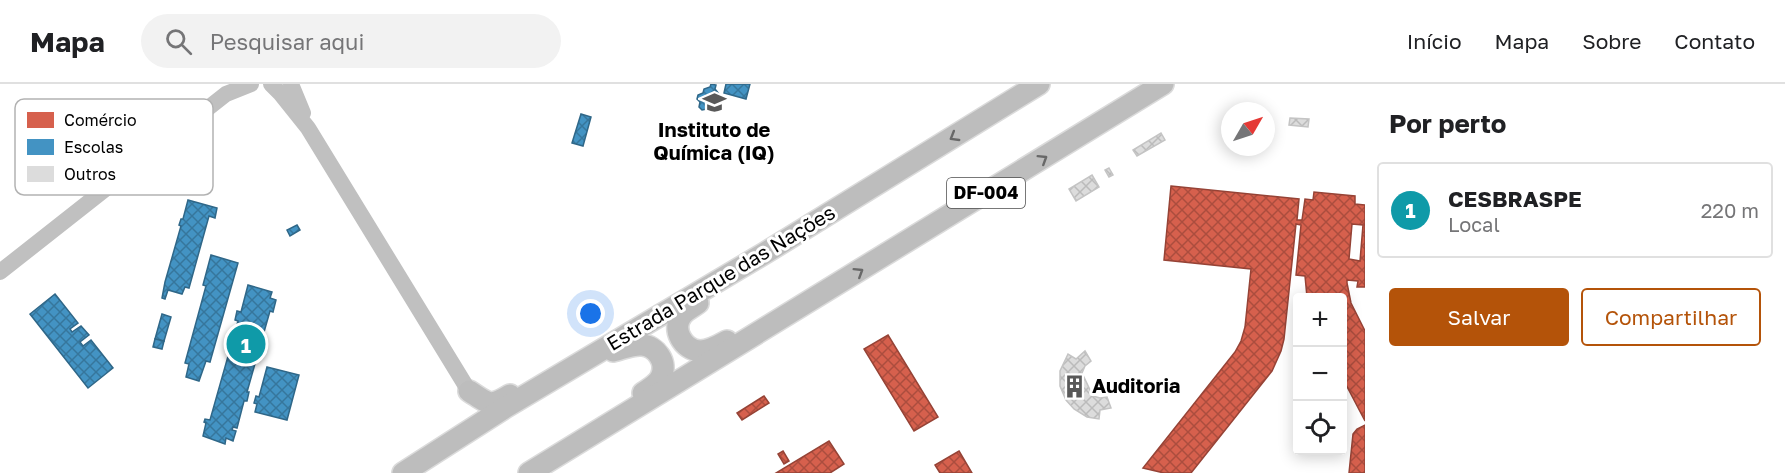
<!DOCTYPE html>
<html lang="pt">
<head>
<meta charset="utf-8">
<style>
	body { margin:0; font-family:"Golos Text",sans-serif; background:#f2f2f2; color:#202124 }
	.controls { position:absolute; right:18px; bottom:18px; display:grid; overflow:hidden; border-radius:6px; box-shadow:0 3px 15px #0003 }
	.controls button { width:54px; height:54px; display:grid; place-items:center; padding:0; border:0; border-bottom:2px solid #e0e0e0; background:#fff; color:#202124; font:30px sans-serif }
	.compass { position:absolute; left:1221px; top:18px; width:54px; height:54px; border-radius:50%; background:#fff; box-shadow:0 3px 15px #0003; rotate:51deg }
	.you { position:absolute; left:591px; top:230px; width:21px; height:21px; margin:-15px; border:4px solid #fff; border-radius:50%; background:#1a73e8; box-shadow:0 0 0 9px #1a73e833 }
	.badge { display:grid; place-items:center; width:39px; height:39px; border-radius:50%; background:#b45309; color:#fff; font-size:20px; font-weight:700 }
	.pin { position:absolute; translate:-50% -50%; border:3px solid #fff; box-shadow:0 2px 6px #0006 }
	.list { margin:0; padding:0; list-style:none }
	h2 { display:flex; justify-content:space-between; align-items:center; height:78px; margin:0; padding:0 24px; font-size:26px }
	h2 small { font-size:20px; font-weight:400; color:#757577 }
	.list li { display:grid; grid-template-columns:39px 1fr auto; gap:18px; align-items:center; box-sizing:border-box; height:96px; margin:0 12px 12px; padding:0 12px; border:2px solid #e0e0e0; border-radius:6px }
	.list b { display:block; font-size:22px; white-space:nowrap }
	.list p { margin:0; font-size:20px; white-space:nowrap; color:#757577 }
	.list em { font-size:20px; font-style:normal; color:#757577 }
	.actions { display:flex; gap:12px; padding:18px 24px }
	.actions a { flex:1; padding:14px 0; border:2px solid #b45309; border-radius:6px; text-align:center; font-size:21px; color:#b45309 }
	.actions .main { background:#b45309; color:#fff }
	.icon { flex:none; width:33px; height:33px; fill:none; stroke:currentColor; stroke-width:2; stroke-linecap:round; stroke-linejoin:round }
	.map { position:relative; flex:none; width:1365px; height:389px; overflow:hidden }
	header { display:flex; align-items:center; gap:36px; box-sizing:border-box; height:84px; padding:0 30px; background:#fff; border-bottom:2px solid #e0e0e0 }
	header strong { font-size:28px }
	nav { display:flex; gap:33px; margin-inline-start:auto; font-size:21px }
	.search { width:420px; height:54px; background:#f2f2f2; display:flex; align-items:center; gap:15px; box-sizing:border-box; padding:0 21px; border-radius:33px; color:#757577; font-size:22px }
	main { display:flex }
	aside { flex:1; background:#fff }
	.map>svg:first-child { display:block }
</style>
</head>
<body>
<header>
<strong>Mapa</strong>
<div class="search"><svg class="icon" aria-label="search" viewBox="0 0 24 24"><circle cx="10" cy="10" r="6"/><path d="M15 15l6 6"/></svg>Pesquisar aqui</div>
<nav><a>Início</a><a>Mapa</a><a>Sobre</a><a>Contato</a></nav>
</header>
<main>
<div class="map">
<svg width="1365" height="389" viewBox="0 0 1365 389">
	<defs>
		<pattern id="shops-cross-hatch" width="8" height="8" patternUnits="userSpaceOnUse" patternTransform="scale(1.5)"><rect width="8" height="8" fill="#d6604d"/><path d="M0 0l8 8M0 8l8-8" fill="none" stroke="#ab4d3e"/></pattern>
		<pattern id="schools-cross-hatch" width="8" height="8" patternUnits="userSpaceOnUse" patternTransform="scale(1.5)"><rect width="8" height="8" fill="#4393c3"/><path d="M0 0l8 8M0 8l8-8" fill="none" stroke="#36769c"/></pattern>
		<pattern id="building-cross-hatch" width="8" height="8" patternUnits="userSpaceOnUse" patternTransform="scale(1.5)"><rect width="8" height="8" fill="#dcdcdc"/><path d="M0 0l8 8M0 8l8-8" fill="none" stroke="#bbb"/></pattern>
	</defs>
	<rect width="100%" height="100%" fill="#fff"/>
	<g fill="url(#shops-cross-hatch)" stroke="#964336" stroke-width="1.5" fill-rule="evenodd">
		<path d="M1171,102L1299,115L1297,136H1302L1305,115L1313,116L1314,108L1355,112V120L1365,121V203H1357L1358,197L1347,196V199L1351,219L1365,247V337L1342,293V213H1307L1305,192L1296,191L1301,141L1296,140L1284,255L1281,267L1272,287L1191,389H1164L1143,384L1235,268L1241,257L1245,243L1251,185L1164,176ZM1352,140L1363,141L1360,177L1349,175Z"/>
		<path d="M888,251L938,333L914,347L864,265Z"/>
		<path d="M764,312L769,319L742,336L737,329Z"/>
		<path d="M1365,341V389H1349L1353,350L1357,345Z"/>
		<path d="M829,357L844,380L830,389H776Z"/>
		<path d="M783,367L789,377L784,380L778,370Z"/>
		<path d="M959,367L972,389H940L935,381Z"/>
	</g>
	<g fill="url(#schools-cross-hatch)" stroke="#2f6788" stroke-width="1.5">
		<path d="M711,0L716,1L715,5L719,10L718,14L721,17L720,22L715,23L714,27L710,28L707,25L702,26L699,23L700,18L697,15L698,11L703,9L704,5L710,3Z"/>
		<path d="M726,0H750L746,15L724,9Z"/>
		<path d="M581,30L591,33L583,62L572,59Z"/>
		<path d="M188,116L217,124L215,134L209,132L189,204L185,203L182,210L168,206L165,215L162,214L165,198L181,142L179,141L181,135H183Z"/>
		<path d="M297,141L300,146L290,152L287,146Z"/>
		<path d="M211,171L238,179L210,278L206,277L199,297L186,293L189,280L185,279L206,202L203,201Z"/>
		<path d="M248,201L272,208L270,214L276,216L273,228L270,227L247,308H249L247,317H244L237,344L233,343L232,346L236,347L233,357L226,354L225,360L203,352L206,339L204,338L205,335L210,336L238,237L235,236L237,227L241,228Z"/>
		<path d="M55,210L78,239L70,245L72,248L81,242L89,251L80,258L83,262L91,256L113,284L88,304L30,230Z"/>
		<path d="M162,230L171,233L164,257L155,255Z"/>
		<path d="M155,255L164,257L162,265L153,263Z"/>
		<path d="M267,283L299,291L287,336L255,328L257,320L254,319L256,312L259,313Z"/>
	</g>
	<g fill="url(#building-cross-hatch)" stroke="#c4c4c4" stroke-width="1.5">
		<path d="M1290,34L1309,35L1308,43L1289,41Z"/>
		<path d="M1161,49L1165,56L1137,72L1133,66Z"/>
		<path d="M1109,84L1113,91L1109,93L1105,86Z"/>
		<path d="M1092,91L1099,103L1076,117L1069,105Z"/>
		<path d="M1085,267L1091,277L1085,282L1082,289L1093,312L1100,314L1107,313L1111,324L1100,326L1099,335L1087,333L1074,325L1066,316L1060,302V287L1068,270L1076,275Z"/>
	</g>
	<g fill="none" stroke-linecap="round" stroke-linejoin="round">
		<defs>
			<g id="highway">
				<path d="M698,219C693,223 686,226 682,231C671,245 683,266 700,267C710,267 718,262 727,257"/>
				<path d="M613,267C622,265 633,260 642,261C656,262 668,278 661,293C658,300 649,305 643,309"/>
				<path d="M469,307C488,319 489,324 510,311"/>
				<path d="M403,389L506,323L765,169L1039,0"/>
				<path d="M529,389L1163,0"/>
			</g>
		</defs>
		<use href="#highway" stroke="#dbdbdb" stroke-width="24"/>
		<g stroke="#c0c0c0" stroke-width="16">
			<path d="M271,0L280,9L308,44L469,307"/>
			<path d="M291,0L303,29"/>
			<path d="M0,188L226,10L251,0"/>
		</g>
		<use href="#highway" stroke="#bdbdbd" stroke-width="21"/>
	</g>
	<defs><path id="oneway-chevron" d="M-2-3.5L2.5 0L-2 3.5" fill="none" stroke-width="1.6" stroke-linecap="round" stroke-linejoin="round" transform="scale(1.5)"/></defs>
	<g stroke="#686868">
		<use href="#oneway-chevron" transform="translate(954 53) rotate(149)"/>
		<use href="#oneway-chevron" transform="translate(1043 75) rotate(-32)"/>
		<use href="#oneway-chevron" transform="translate(859 188) rotate(-32)"/>
	</g>
	<defs>
		<symbol id="university-bare" viewBox="-9 -9 18 18"><path d="M0-5L7-2L0 1L-7-2ZM-4 1L0 2.5L4 1V4Q0 6-4 4Z" fill="#595959" stroke="#fff" stroke-width="2.5" paint-order="stroke"/></symbol>
		<symbol id="building-bare" viewBox="-9 -9 18 18"><path d="M-4-6H4V6H1V3H-1V6H-4ZM-2.5-4.3h1.7v1.8h-1.7ZM.8-4.3h1.7v1.8H.8ZM-2.5-1h1.7V.8h-1.7ZM.8-1h1.7V.8H.8Z" fill="#595959" stroke="#fff" stroke-width="2.5" paint-order="stroke"/></symbol>
	</defs>
	<g fill-rule="evenodd">
		<use href="#university-bare" x="698" y="2" width="33" height="33"/>
		<use href="#building-bare" x="1058" y="286" width="33" height="33"/>
	</g>
	<g text-anchor="middle" stroke-width="6" stroke-linejoin="round" paint-order="stroke">
		<rect fill="#fff" stroke="#4c4c4c" stroke-width="1.5" x="947" y="94" width="78" height="30" rx="4.5"/>
		<g font-size="18" font-weight="bold" fill="#000">
			<text x="986" y="115">DF-004</text>
		</g>
		<g font-size="20" font-weight="bold" fill="#000" stroke="#fff">
			<text x="714" y="53">Instituto de<tspan x="714" dy="23">Química (IQ)</tspan></text>
			<text x="1092" y="309" text-anchor="start">Auditoria</text>
		</g>
		<g font-size="20" fill="#000" stroke="#fff">
			<text transform="translate(721 194) rotate(-31)" y="7">Estrada Parque das Nações</text>
		</g>
	</g>
	<rect x="15" y="15" width="198" height="96" rx="9" fill="#fff" stroke="#b2b2b2" stroke-width="1.5"/>
	<rect x="27" y="28" width="27" height="16" fill="#d6604d"/>
	<rect x="27" y="55" width="27" height="16" fill="#4393c3"/>
	<rect x="27" y="82" width="27" height="16" fill="#dcdcdc"/>
	<g font-size="16" fill="#000">
		<text x="64" y="42">Comércio</text>
		<text x="64" y="69">Escolas</text>
		<text x="64" y="96">Outros</text>
	</g>
</svg>
<div class="controls">
<button>+</button>
<button>−</button>
<button><svg class="icon" aria-label="locate" viewBox="0 0 24 24"><circle cx="12" cy="12" r="6"/><path d="M12 2v4M12 18v4M2 12h4M18 12h4"/></svg></button>
</div>
<svg class="compass" viewBox="-18 -18 36 36"><path d="M0-13l5 13h-10z" fill="#e53935"/><path d="M0 13l5-13h-10z" fill="#757577"/></svg>
<div class="you"></div>
<div class="pin badge" style="left:246px;top:260px;background:#0f9aa8">1</div>
</div>
<aside>
<h2>Por perto<small></small></h2>
<ul class="list">
<li><span class="badge" style="background:#0f9aa8">1</span><div><b>CESBRASPE</b><p>Local</p></div><em>220 m</em></li>
</ul>
<div class="actions"><a class="main">Salvar</a><a>Compartilhar</a></div>
</aside>
</main>
</body>
</html>
